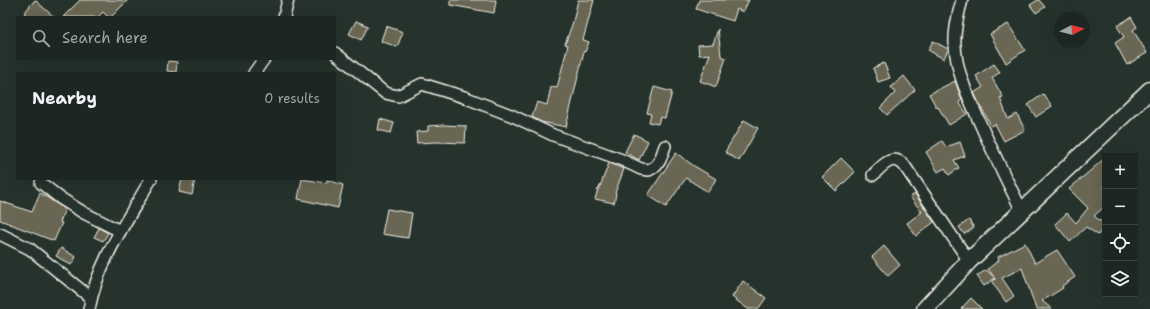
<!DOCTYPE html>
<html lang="en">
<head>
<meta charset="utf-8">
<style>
	body { margin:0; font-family:"Shantell Sans",sans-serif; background:#252e2a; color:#f1f3f6 }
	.controls { position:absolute; right:12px; bottom:12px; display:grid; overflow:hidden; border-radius:0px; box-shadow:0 4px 16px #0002 }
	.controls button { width:36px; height:36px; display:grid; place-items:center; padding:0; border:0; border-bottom:1px solid #3a4340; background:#1c2622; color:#f1f3f6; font:20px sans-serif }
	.compass { position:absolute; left:1054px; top:12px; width:36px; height:36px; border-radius:50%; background:#1c2622; box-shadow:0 4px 16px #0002; rotate:83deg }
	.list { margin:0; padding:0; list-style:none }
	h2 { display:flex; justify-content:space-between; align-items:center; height:52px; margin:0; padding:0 16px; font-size:17px }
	h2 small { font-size:13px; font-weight:400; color:#a0a5a5 }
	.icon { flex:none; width:22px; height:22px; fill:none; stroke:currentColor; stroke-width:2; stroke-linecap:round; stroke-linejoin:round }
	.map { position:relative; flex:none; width:1150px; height:309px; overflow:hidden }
	.search { position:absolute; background:#1c2622; box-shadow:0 4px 16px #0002; left:16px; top:16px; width:320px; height:44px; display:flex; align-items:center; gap:10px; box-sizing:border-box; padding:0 14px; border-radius:0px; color:#a0a5a5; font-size:15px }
	.panel { position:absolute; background:#1c2622; box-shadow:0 4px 16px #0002; left:16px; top:72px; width:320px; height:108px; border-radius:0px }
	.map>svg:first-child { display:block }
</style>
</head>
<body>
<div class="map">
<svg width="1150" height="309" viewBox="0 0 1150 309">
	<rect width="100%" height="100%" fill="#26332d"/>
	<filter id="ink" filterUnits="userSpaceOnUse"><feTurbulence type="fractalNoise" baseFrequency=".025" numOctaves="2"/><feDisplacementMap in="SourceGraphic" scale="8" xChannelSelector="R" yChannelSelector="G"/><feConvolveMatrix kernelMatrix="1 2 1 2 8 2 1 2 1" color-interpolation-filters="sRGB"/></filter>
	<g filter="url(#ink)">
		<g fill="#696652" stroke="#f4f1e8">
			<path d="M35,0L54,17H29L24,13Z"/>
			<path d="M80,0H128L111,17H108L103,12L98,17H63Z"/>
			<path d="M450,0H496L494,13L450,5Z"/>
			<path d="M578,0H594L583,40L589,42L585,52L584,51L566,127L541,122L532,117L537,102L547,105L551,87L557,88L568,45L565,44L573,22Z"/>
			<path d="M699,0H749L743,12L737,9L733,21L696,9Z"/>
			<path d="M1038,0H1039L1045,7L1036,13L1030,5Z"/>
			<path d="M1131,17L1137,27L1133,30L1147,53L1127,65L1115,43L1124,37L1117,26Z"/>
			<path d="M356,21L368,26L361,40L349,34Z"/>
			<path d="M1008,24L1025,50L1006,63L990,34Z"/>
			<path d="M386,26L403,32L397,47L381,41Z"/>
			<path d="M718,29L721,56L726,58L716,87L700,81L710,54L699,55L698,45L713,44Z"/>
			<path d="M933,41L948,49L944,59L928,50Z"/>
			<path d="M168,61L177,62L176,72L167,71Z"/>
			<path d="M884,63L890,78L878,82L873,68Z"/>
			<path d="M994,64L1000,72L992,78L1003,97L1000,98L1008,119L1017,114L1025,130L1004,141L995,124L991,126L974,93L983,87L976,76Z"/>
			<path d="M904,76L915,90L887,115L880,108L895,93L891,87Z"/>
			<path d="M955,81L962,100L959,102L967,114L949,125L938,107L937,108L929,94Z"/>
			<path d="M654,87L672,92L665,118L660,117L658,124L649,122L651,114L647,113Z"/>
			<path d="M1043,94L1052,106L1036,117L1028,105Z"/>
			<path d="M380,119L394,123L391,133L378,130Z"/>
			<path d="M744,120L758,128L739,161L725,152Z"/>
			<path d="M443,125L466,126L465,143L436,142L417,143L416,132L428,131V126Z"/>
			<path d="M634,134L648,141L639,160L625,152Z"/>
			<path d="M942,141L946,147L960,142L965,156L954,160L959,168L949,175L945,168L938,172L926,152Z"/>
			<path d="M676,153L694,166L716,179L708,192L686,178L666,207L648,195Z"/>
			<path d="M841,158L855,172L836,191L822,177Z"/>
			<path d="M1105,158V206L1094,216L1105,225L1098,235L1086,227L1070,242L1055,224L1067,213L1076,223L1088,208L1069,189Z"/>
			<path d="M609,163L624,169L615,193L616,194L614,203L595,199L598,189H599Z"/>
			<path d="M182,179H195L192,195L179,192Z"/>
			<path d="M302,179L326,183L327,180L343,185L338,208L298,199Z"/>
			<path d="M40,193L65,209L60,222L62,223L54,241L0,220V201L32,212Z"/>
			<path d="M915,194L934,222L916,236L907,223L922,212L910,197Z"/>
			<path d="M387,209L412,213L408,238L382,234Z"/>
			<path d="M969,220L974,228L964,234L959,227Z"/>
			<path d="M99,228L108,233L103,241L94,237Z"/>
			<path d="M1025,243L1035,263L1057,250L1075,277L1062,286L1063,288L1042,301L1052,309H1036L1022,268L1002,278L1014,296L1006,302L992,282L995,279V278L984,286L977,276L986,270L994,277L988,269L999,260L998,257Z"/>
			<path d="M884,246L900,265L888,276L872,257Z"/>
			<path d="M61,248L76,257L71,265L56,256Z"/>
			<path d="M743,281L766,298L758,309H748L732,297Z"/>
			<path d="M971,298L982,309H961Z"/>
		</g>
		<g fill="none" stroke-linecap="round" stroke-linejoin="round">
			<defs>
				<g id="street">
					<path d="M962,0C958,14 954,30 955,45C956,69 966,92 976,114C990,147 1006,179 1022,211"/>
					<path d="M284,17L288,0"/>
					<path d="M335,53L385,93L398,96L422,84L464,97L513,116L553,135L622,160L641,169L649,170L656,166L660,160L665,146"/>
					<path d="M254,73L264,59"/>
					<path d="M873,175C882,166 892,153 904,165L969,261"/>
					<path d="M41,183L60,198L84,213L120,231"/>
					<path d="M0,234L30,249L91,298"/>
					<path d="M89,309C98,261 127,221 151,179"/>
				</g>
				<path id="secondary" d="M925,309L969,261L1150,90"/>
			</defs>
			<use href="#street" stroke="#f4f1e8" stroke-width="14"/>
			<use href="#secondary" stroke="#f4f1e8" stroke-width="19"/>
			<use href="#street" stroke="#26332d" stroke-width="11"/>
			<use href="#secondary" stroke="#26332d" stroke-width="16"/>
		</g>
	</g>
</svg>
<div class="controls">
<button>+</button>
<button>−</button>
<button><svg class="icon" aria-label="locate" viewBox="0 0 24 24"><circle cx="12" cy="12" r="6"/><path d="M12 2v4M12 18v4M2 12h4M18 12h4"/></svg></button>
<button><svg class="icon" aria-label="layers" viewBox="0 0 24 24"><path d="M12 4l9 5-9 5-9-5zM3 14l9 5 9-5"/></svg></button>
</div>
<svg class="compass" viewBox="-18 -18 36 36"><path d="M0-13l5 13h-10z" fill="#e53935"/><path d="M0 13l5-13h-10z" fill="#a0a5a5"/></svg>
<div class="search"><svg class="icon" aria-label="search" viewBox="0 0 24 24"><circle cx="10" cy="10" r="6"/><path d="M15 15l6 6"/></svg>Search here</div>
<section class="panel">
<h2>Nearby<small>0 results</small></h2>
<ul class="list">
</ul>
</section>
</div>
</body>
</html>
